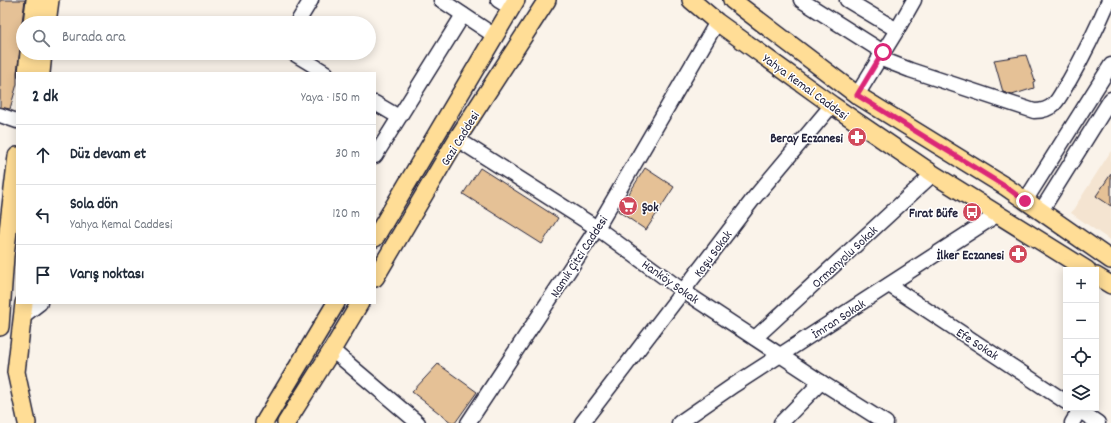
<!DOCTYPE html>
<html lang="tr">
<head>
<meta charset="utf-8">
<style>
	body { margin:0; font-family:Dekko,sans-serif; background:#f2f2f3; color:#1f2937 }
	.controls { position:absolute; right:12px; bottom:12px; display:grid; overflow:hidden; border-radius:0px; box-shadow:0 2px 10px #0003 }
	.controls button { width:36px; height:36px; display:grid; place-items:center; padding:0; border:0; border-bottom:1px solid #e0e1e3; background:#fff; color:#1f2937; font:20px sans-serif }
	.stop { position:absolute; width:12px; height:12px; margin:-9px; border:3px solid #db2777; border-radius:50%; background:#fff }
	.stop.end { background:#db2777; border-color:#fff; box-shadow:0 1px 4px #0008 }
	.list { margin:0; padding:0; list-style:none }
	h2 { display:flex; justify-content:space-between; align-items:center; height:52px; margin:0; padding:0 16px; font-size:17px }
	h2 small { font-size:13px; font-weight:400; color:#747a83 }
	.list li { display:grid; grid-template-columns:26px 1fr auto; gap:12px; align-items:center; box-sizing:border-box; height:60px; padding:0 16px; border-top:1px solid #e0e1e3 }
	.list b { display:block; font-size:15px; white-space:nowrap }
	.list p { margin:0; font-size:13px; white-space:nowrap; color:#747a83 }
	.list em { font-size:13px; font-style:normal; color:#747a83 }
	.icon { flex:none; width:22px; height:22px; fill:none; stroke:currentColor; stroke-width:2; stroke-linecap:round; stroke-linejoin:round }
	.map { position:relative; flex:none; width:1111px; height:423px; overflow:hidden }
	.search { position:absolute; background:#fff; box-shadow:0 2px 10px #0003; left:16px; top:16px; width:360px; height:44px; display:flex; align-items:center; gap:10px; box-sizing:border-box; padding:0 14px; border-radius:22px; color:#747a83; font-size:15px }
	.panel { position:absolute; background:#fff; box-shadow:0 2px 10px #0003; left:16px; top:72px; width:360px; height:232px; border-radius:0px }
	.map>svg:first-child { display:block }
</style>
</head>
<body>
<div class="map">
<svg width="1111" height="423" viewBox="0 0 1111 423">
	<rect width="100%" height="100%" fill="#faf3ea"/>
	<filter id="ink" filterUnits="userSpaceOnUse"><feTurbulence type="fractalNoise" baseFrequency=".025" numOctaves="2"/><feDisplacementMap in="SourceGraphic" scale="8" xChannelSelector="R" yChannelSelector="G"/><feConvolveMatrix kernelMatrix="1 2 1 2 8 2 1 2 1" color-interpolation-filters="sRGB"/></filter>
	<g filter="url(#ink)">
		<path fill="#f4e4d1" d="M1111,151V241L1071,213Z"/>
		<g fill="#e5c196" stroke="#22223b">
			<path d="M0,0H25L22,22L23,29L17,72V84L10,109L0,107Z"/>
			<path d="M1026,55L1035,81L1033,82L1034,88L1012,95L1003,92L994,60Z"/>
			<path d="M480,168L558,218L542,244L463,194Z"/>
			<path d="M645,168L674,187L646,230L618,211Z"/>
			<path d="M1111,174V206L1096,196Z"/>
			<path d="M438,364L477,392L455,423H452L412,392Z"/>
		</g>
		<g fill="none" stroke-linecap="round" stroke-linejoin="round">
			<defs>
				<g id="minor">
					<path d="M441,0L495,36"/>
					<path d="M498,0L511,8"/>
					<path d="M801,0L883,52"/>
					<path d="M847,0L897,30"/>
					<path d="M297,23L311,0"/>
					<path d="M293,53L326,73"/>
					<path d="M879,58L910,70L1034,111C1042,111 1049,109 1054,104C1060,98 1064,88 1069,81C1084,55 1097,28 1109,0"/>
					<path d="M857,95L897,30L914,0"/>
					<path d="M375,103L399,117"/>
					<path d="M0,115L17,121"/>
					<path d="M457,139L597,228L683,291L821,382L886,423"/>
					<path d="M375,156L463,15"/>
					<path d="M1025,201L1111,65"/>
					<path d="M1041,211L1111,99"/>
					<path d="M889,285L1066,402"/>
					<path d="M23,316L40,303"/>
					<path d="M755,338L933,174"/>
					<path d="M332,350L418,423"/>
					<path d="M1076,408L1098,423"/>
					<path d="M468,423L597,228L717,22"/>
					<path d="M582,423L754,198L832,105"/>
					<path d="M679,423L734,385L998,214"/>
					<path d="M781,423L821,382"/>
					<path d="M1072,423L1079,411"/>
				</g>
				<g id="major">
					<path d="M691,0L717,22L832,105L933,174L1087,270"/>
					<path d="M732,0L857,95L1006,187L1111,260"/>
					<path d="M32,23L35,0"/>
					<path d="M47,23L50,0"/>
					<path d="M27,73L29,53"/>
					<path d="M41,73L43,53"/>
					<path d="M375,238L516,0"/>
					<path d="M1096,276L1111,285"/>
					<path d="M375,278L457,139L547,0"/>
					<path d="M24,303L16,372L27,423"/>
					<path d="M0,327L5,256L17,156"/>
					<path d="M264,423L336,303"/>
					<path d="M286,423L332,350L360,303"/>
				</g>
			</defs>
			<use href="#minor" stroke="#22223b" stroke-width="17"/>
			<use href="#major" stroke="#22223b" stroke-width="20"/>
			<use href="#minor" stroke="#fff" stroke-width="14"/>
			<use href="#major" stroke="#ffdd96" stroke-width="17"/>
		</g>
	</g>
	<g fill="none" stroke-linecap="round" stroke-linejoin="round" filter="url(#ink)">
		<path stroke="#db2777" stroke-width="5" d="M883,52L857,95L1006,187L1025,201"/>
	</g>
	<defs>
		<symbol id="pharmacy-disc" viewBox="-11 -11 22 22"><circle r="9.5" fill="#d1495b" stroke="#fff"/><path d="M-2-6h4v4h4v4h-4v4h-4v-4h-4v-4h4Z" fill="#fff"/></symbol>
		<symbol id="supermarket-disc" viewBox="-11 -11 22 22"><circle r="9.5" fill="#d1495b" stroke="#fff"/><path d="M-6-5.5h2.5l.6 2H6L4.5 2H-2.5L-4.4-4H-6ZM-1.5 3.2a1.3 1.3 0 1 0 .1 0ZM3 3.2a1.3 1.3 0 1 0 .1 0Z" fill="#fff"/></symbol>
		<symbol id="bus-disc" viewBox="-11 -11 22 22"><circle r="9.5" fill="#d1495b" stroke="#fff"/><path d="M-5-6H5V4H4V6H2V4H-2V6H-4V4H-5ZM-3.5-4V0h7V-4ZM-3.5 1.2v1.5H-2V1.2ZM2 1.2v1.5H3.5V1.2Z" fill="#fff"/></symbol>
	</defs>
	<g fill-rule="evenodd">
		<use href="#pharmacy-disc" x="846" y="126" width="22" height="22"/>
		<use href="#supermarket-disc" x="617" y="195" width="22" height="22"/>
		<use href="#bus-disc" x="961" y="201" width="22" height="22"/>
		<use href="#pharmacy-disc" x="1007" y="243" width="22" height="22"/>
	</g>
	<g text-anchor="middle" stroke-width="3" stroke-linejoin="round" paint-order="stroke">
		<g font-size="13" fill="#22223b" stroke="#fff">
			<text transform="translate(806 86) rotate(36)" y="5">Yahya Kemal Caddesi</text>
			<text transform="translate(459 138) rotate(-58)" y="5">Gazi Caddesi</text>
			<text transform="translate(712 253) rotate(-53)" y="5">Koşu Sokak</text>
			<text transform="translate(578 256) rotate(-57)" y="5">Namık Çitci Caddesi</text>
			<text transform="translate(844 256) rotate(-43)" y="5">Ormanyolu Sokak</text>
			<text transform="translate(671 281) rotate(35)" y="5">Hanköy Sokak</text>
			<text transform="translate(838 318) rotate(-33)" y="5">İmran Sokak</text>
			<text transform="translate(978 343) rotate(33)" y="5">Efe Sokak</text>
		</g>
		<g font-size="13" font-weight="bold" fill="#22223b" stroke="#fff" text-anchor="end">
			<text x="843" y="142">Beray Eczanesi</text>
			<text x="642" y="211" text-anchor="start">Şok</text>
			<text x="958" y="217">Fırat Büfe</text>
			<text x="1004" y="259">İlker Eczanesi</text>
		</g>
	</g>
</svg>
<div class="controls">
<button>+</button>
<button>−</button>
<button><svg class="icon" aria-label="locate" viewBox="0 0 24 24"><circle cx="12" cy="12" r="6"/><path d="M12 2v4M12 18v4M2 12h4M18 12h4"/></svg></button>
<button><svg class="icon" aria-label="layers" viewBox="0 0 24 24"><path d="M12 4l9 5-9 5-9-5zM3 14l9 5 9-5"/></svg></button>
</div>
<div class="stop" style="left:883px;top:52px"></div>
<div class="stop end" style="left:1025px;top:201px"></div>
<div class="search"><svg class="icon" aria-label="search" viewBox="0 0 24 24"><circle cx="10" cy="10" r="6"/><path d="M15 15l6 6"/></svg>Burada ara</div>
<section class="panel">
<h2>2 dk<small>Yaya · 150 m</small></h2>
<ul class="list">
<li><svg class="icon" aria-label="ahead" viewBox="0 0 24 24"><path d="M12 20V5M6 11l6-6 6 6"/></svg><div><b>Düz devam et</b></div><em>30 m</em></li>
<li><svg class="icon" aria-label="left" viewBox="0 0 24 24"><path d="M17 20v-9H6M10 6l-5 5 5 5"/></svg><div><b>Sola dön</b><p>Yahya Kemal Caddesi</p></div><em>120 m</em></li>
<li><svg class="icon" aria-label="arrive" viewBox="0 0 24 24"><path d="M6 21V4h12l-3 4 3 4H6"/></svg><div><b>Varış noktası</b></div></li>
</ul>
</section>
</div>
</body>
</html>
